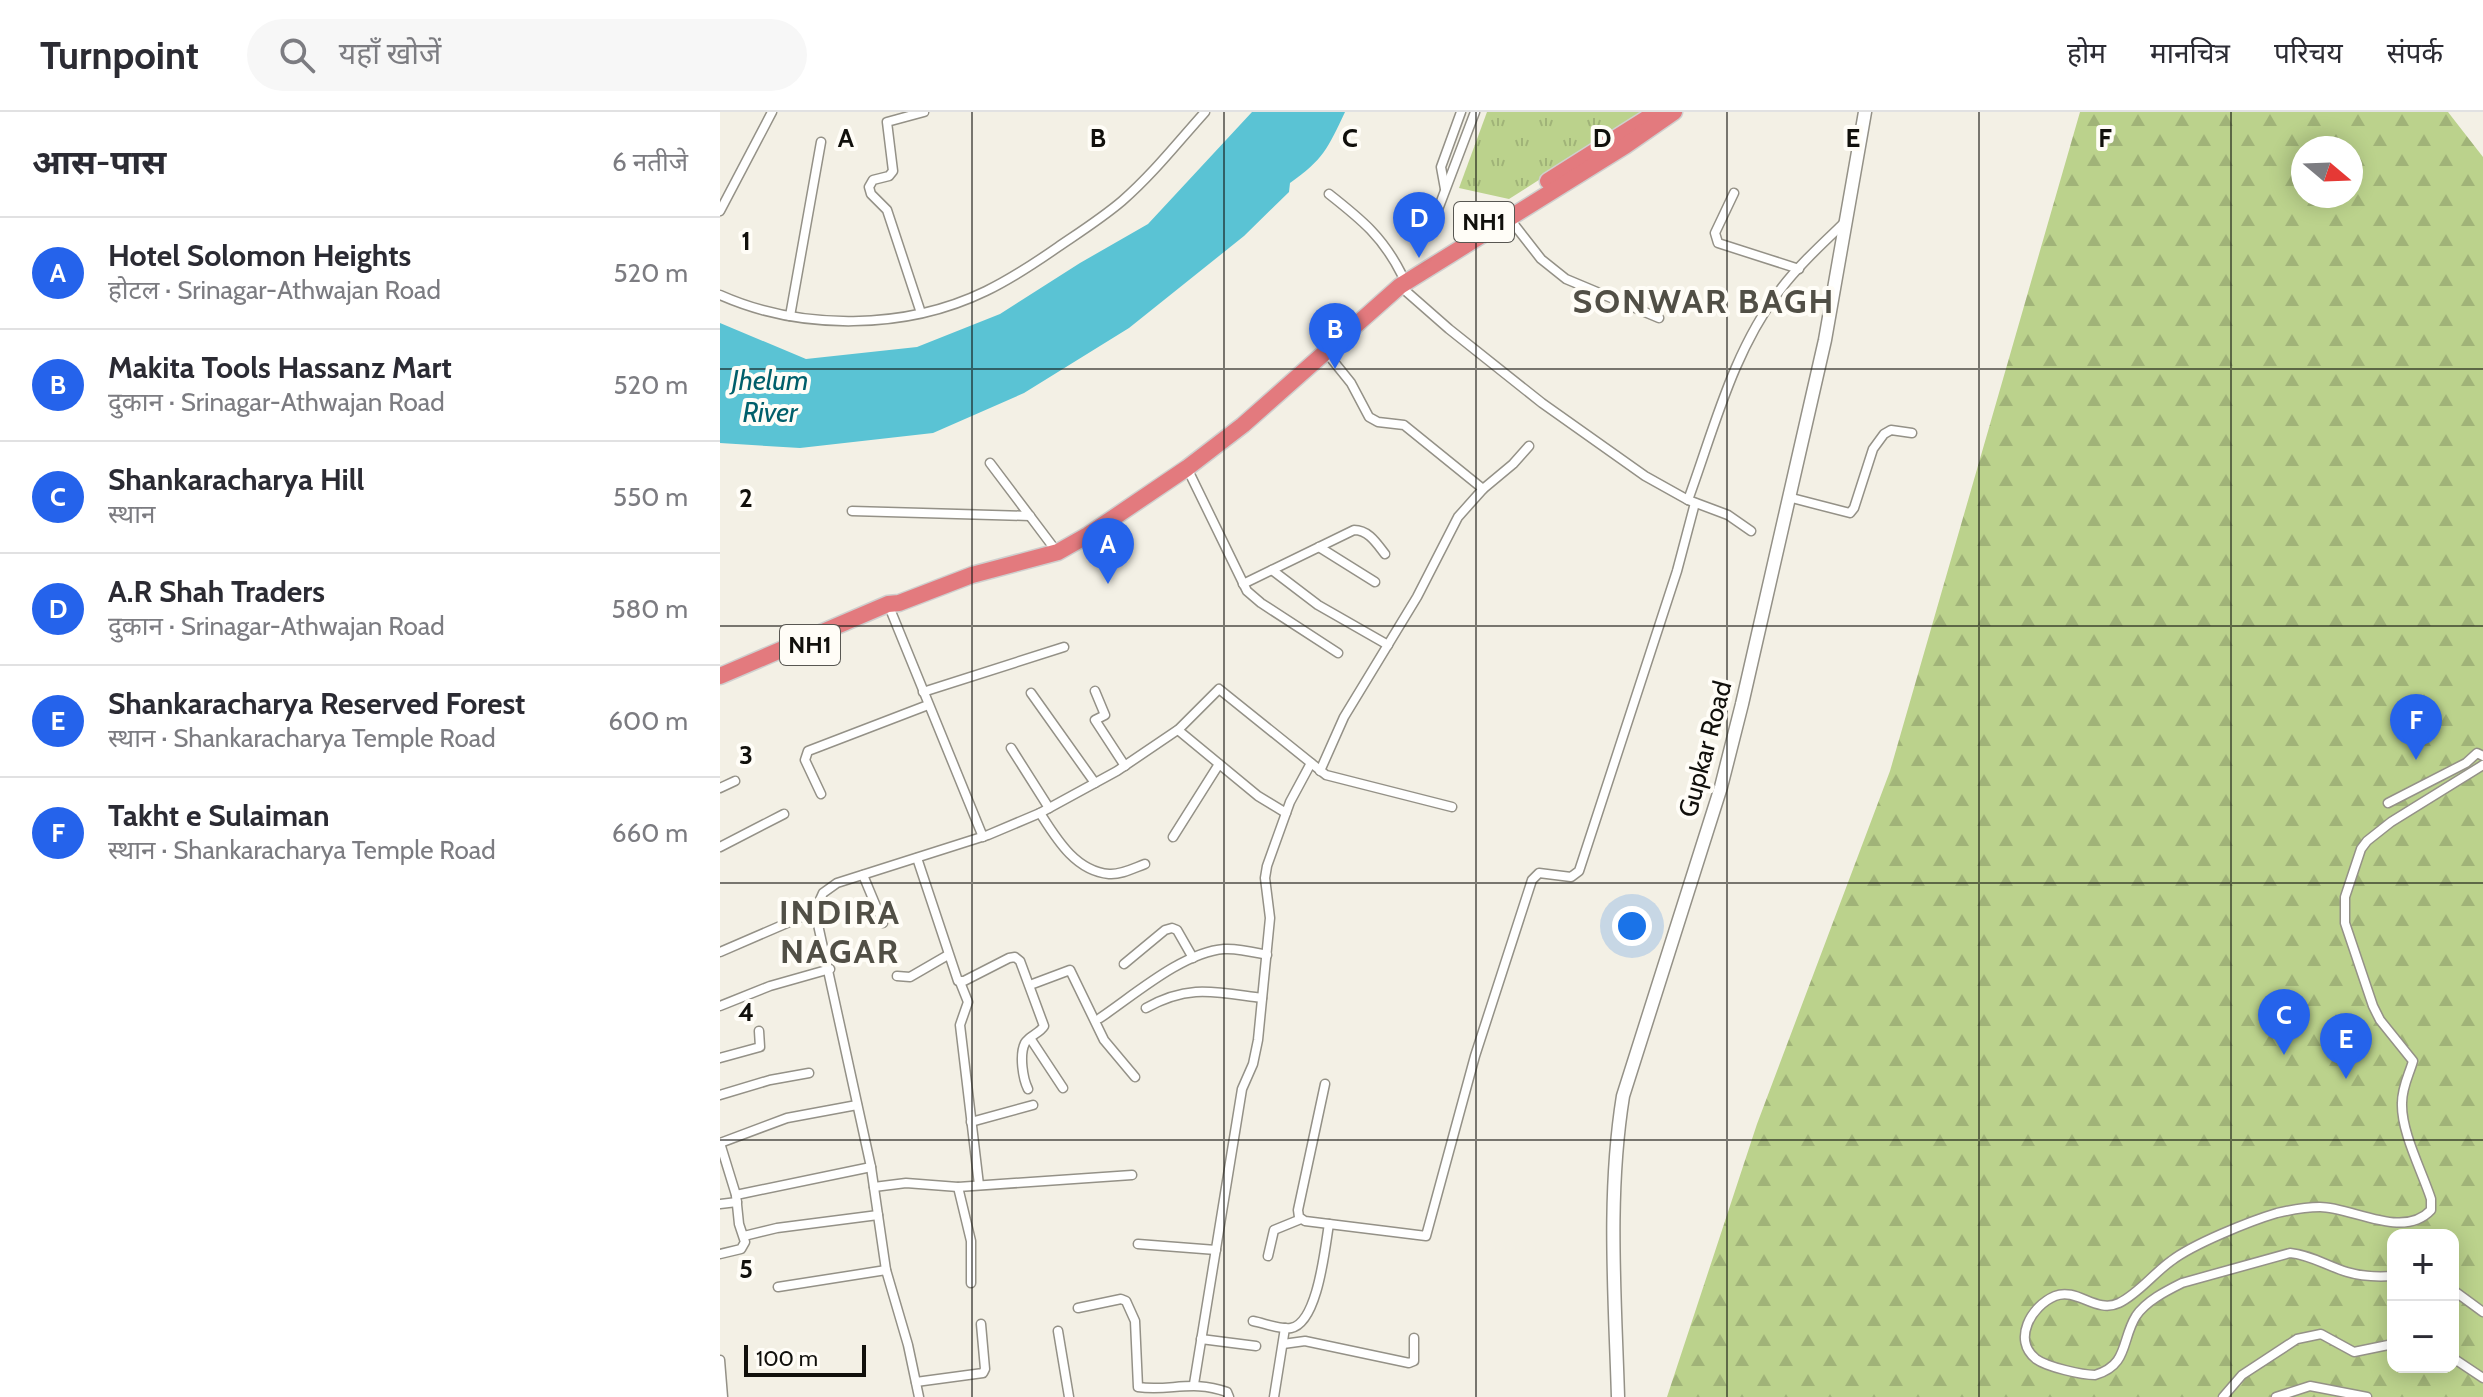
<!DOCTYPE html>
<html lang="hi">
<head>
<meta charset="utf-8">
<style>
	body { margin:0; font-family:Cabin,"Noto Sans Devanagari",sans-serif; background:#f7f7f7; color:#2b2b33 }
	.controls { position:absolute; right:24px; bottom:24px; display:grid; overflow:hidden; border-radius:16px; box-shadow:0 4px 20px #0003 }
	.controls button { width:72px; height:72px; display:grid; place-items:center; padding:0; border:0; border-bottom:2px solid #e1e1e2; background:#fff; color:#2b2b33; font:40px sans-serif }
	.compass { position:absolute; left:1571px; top:24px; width:72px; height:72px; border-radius:50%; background:#fff; box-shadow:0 4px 20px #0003; rotate:109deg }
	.scale { position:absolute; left:24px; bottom:20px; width:122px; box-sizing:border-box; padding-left:8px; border:4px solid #11100c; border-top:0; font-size:22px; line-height:28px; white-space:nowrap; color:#11100c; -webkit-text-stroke:6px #fffdf7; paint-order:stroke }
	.you { position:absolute; left:912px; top:814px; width:28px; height:28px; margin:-20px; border:6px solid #fff; border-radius:50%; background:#1a73e8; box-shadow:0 0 0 12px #1a73e833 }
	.badge { display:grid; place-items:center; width:52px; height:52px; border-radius:50%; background:#2563eb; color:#fff; font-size:26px; font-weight:700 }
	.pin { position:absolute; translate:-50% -66px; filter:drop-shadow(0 2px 4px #0008) }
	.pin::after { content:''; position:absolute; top:42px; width:28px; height:24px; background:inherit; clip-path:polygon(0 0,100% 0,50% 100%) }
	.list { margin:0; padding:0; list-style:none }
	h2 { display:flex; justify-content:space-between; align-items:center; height:104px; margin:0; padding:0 32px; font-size:34px }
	h2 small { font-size:26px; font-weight:400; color:#7c7c81 }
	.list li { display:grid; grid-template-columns:52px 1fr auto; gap:24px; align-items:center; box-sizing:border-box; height:112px; padding:0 32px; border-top:2px solid #e1e1e2 }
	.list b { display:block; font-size:30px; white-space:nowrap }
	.list p { margin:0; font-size:26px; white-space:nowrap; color:#7c7c81 }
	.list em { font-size:26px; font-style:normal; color:#7c7c81 }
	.icon { flex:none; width:44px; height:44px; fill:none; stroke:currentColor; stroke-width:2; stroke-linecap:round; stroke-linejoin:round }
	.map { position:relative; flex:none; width:1763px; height:1285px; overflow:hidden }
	header { display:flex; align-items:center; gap:48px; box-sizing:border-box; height:112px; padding:0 40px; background:#fff; border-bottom:2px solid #e1e1e2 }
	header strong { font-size:38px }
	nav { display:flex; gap:44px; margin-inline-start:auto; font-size:28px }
	.search { width:560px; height:72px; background:#f7f7f7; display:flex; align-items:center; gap:20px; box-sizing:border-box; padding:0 28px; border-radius:44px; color:#7c7c81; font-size:30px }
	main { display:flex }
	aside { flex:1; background:#fff }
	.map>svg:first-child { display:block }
</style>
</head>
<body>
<header>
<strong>Turnpoint</strong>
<div class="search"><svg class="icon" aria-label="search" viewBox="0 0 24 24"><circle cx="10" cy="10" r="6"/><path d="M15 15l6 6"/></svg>यहाँ खोजें</div>
<nav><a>होम</a><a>मानचित्र</a><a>परिचय</a><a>संपर्क</a></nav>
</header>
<main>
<aside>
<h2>आस-पास<small>6 नतीजे</small></h2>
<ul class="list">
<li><span class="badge">A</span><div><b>Hotel Solomon Heights</b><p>होटल · Srinagar-Athwajan Road</p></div><em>520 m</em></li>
<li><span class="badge">B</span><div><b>Makita Tools Hassanz Mart</b><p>दुकान · Srinagar-Athwajan Road</p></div><em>520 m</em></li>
<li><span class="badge">C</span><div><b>Shankaracharya Hill</b><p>स्थान</p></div><em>550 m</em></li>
<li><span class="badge">D</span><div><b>A.R Shah Traders</b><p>दुकान · Srinagar-Athwajan Road</p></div><em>580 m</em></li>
<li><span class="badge">E</span><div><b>Shankaracharya Reserved Forest</b><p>स्थान · Shankaracharya Temple Road</p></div><em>600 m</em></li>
<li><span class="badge">F</span><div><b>Takht e Sulaiman</b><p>स्थान · Shankaracharya Temple Road</p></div><em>660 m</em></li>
</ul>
</aside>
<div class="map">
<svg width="1763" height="1285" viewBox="0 0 1763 1285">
	<defs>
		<pattern id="grass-tufts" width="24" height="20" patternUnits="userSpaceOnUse" patternTransform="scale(2)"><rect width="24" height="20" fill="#bbd28c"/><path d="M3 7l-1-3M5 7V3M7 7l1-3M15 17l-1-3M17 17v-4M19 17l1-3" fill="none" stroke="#a0b378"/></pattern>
		<pattern id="forest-firs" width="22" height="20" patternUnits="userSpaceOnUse" patternTransform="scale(2)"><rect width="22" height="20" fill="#bbd28c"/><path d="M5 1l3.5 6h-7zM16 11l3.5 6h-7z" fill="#a0b378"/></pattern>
	</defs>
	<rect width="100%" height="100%" fill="#f3f0e5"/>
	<path fill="url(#grass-tufts)" d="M767,0H925L789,87L739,76Z"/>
	<path fill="url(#forest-firs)" fill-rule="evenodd" d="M1360,0H1728L1763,45V1285H947L1037,1012L1170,659ZM1583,36H1631V84H1583ZM1673,1123H1733V1255H1673Z"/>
	<path fill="#5ac3d4" d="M532,0H625C608,36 603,48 570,71L569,80L524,124L409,216L304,281L213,321L80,336L0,331V211L86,247L197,235L280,202L360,151L428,112Z"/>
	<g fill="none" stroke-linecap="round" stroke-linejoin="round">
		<defs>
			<g id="street">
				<path d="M725,77L721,55L741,0"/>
				<path d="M1014,81L995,121L998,131L1079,157"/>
				<path d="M609,82C642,108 663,125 682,163"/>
				<path d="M0,99L52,0"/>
				<path d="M717,100L755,0"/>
				<path d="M789,106L821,147L846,167L939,206"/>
				<path d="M680,174L729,217L822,291L925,364L968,388L1008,403L1031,419"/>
				<path d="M0,183C81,219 186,218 266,179C291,167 315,151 338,135C360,120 382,106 402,89C433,62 458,30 485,0"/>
				<path d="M201,201L167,98L151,82L149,75L153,68L169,64L173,59L167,10L204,0"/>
				<path d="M70,204L101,30"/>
				<path d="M606,240L631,271L649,305L658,310L684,313L763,377"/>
				<path d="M270,351L337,440"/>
				<path d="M467,356L527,479L541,491L618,541"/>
				<path d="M1068,385L1130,401L1134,396L1153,337L1164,322L1171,318L1192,321"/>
				<path d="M968,388C994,317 1013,239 1060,178C1078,154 1102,132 1124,111"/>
				<path d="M132,399L310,404"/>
				<path d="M599,435L655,470"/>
				<path d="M552,458L598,493L668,533"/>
				<path d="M523,472L634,418C649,418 657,432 665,442"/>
				<path d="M168,492L263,725"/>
				<path d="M375,579L385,603L375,608L405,654"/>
				<path d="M203,580L344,535"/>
				<path d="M311,581L375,671"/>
				<path d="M458,618L538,684L566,701"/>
				<path d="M291,636L329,696"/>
				<path d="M600,659L624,605L697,485L738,405L763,377L793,352L809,334"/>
				<path d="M0,676L15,669"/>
				<path d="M101,682L85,648L88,639L208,593"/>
				<path d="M1668,691L1746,651L1757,641L1763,644"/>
				<path d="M320,701C336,726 355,759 389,762C401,763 414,756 425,752"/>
				<path d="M453,725L499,652"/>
				<path d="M0,735L64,702"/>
				<path d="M197,746L238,869H244L289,846L295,845L300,849L324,914C320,921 309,924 305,931C299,943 303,967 308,977"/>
				<path d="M143,763L163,811"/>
				<path d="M0,840L95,799"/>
				<path d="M404,852L445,818L452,816L457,818L473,846"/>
				<path d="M177,864L190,865L228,843"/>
				<path d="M240,870L248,890L240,913L259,1073"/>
				<path d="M310,873L350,858L384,928L415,965"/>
				<path d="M0,894L50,874L110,857"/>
				<path d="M426,896C469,872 495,880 542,886"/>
				<path d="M380,906C413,884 463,840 504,837C518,836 533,840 547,843"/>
				<path d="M310,926L343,976"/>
				<path d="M0,946L40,935L39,919"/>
				<path d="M605,972L578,1098L579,1105L585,1109L706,1124L755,944L812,768L819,761L851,765L859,759L957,459L975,391"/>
				<path d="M0,983L50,968L89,961"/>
				<path d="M251,1010L313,993"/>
				<path d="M154,1075L186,1071L238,1075L412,1063"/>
				<path d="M238,1075L251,1129V1171"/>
				<path d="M16,1083L151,1055"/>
				<path d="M0,1092L17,1090"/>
				<path d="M24,1124L57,1116L158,1103"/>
				<path d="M418,1132L496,1138"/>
				<path d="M0,1142L21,1137L25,1130L19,1112L16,1083L0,1031L67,1006L137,993"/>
				<path d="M548,1144L554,1118L581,1107"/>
				<path d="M1673,1164C1657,1165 1643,1165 1627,1160C1607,1154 1591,1143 1570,1141L1462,1171C1446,1179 1426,1189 1416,1204C1401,1228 1409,1253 1375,1263C1362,1263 1327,1255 1316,1247C1292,1228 1311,1194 1335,1184C1357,1175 1376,1202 1399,1191C1418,1182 1434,1161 1451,1149C1473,1132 1530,1109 1557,1101C1570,1098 1587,1095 1600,1095C1632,1095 1683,1128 1711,1098V1087C1702,1059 1681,1020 1682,991C1682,975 1689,963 1693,949L1660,908L1653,894L1625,811V785L1641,737L1647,729L1671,710L1763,653"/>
				<path d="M58,1175L166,1158"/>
				<path d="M1733,1178L1763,1200"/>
				<path d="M358,1196L401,1187L406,1189L415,1209L418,1275C449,1280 472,1267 507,1280L509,1285"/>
				<path d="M533,1209C544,1211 560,1218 571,1216C598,1211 605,1135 609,1112"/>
				<path d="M338,1219L349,1285"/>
				<path d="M481,1227L536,1234"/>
				<path d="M563,1232L585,1229L689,1251L694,1249V1226"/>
				<path d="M1733,1246L1763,1266"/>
				<path d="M0,1248L3,1285"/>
				<path d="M196,1270L263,1261L265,1257L261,1212"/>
				<path d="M474,1272L522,977L533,952L538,928L550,806L545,766L547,754L570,690L591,651"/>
				<path d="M199,1285L188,1233L166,1158L151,1055L95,799L103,781L117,771L268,723L320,701L397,659L459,617L499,577L606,663L732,695"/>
				<path d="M554,1285L565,1216"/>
				<path d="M1503,1285L1522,1263L1577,1227L1601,1222L1634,1240L1673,1232"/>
				<path d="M1556,1285L1590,1274L1647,1285"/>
			</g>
			<path id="secondary" d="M898,1285C895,1185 887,1083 903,984L1001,675L1022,592L1105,228L1145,0"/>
			<g id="highway">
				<path d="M828,69L937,0"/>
				<path d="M0,564L168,492L179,491L252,463L338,440L368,423L467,356L523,313L680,174L905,34L954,0"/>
			</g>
		</defs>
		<use href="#street" stroke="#949187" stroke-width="11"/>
		<use href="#secondary" stroke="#949187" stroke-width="15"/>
		<use href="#highway" stroke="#cfcfce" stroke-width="19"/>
		<use href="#street" stroke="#fff" stroke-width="8"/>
		<use href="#secondary" stroke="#fff" stroke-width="12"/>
		<use href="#highway" stroke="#e37a7e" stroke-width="16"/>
	</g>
	<path fill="none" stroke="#11100c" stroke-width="2" stroke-opacity="0.55" d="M252,0V1285M504,0V1285M756,0V1285M1007,0V1285M1259,0V1285M1511,0V1285M0,257H1763M0,514H1763M0,771H1763M0,1028H1763"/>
	<g text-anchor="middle" stroke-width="8" stroke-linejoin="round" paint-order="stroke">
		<g fill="#fffdf7" stroke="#585752" stroke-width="2">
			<rect x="734" y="90" width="60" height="40" rx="6"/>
			<rect x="60" y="513" width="60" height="40" rx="6"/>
		</g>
		<g font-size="24" font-weight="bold" fill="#11100c">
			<text x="764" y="118">NH1</text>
			<text x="90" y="541">NH1</text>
		</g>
		<g font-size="26" fill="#11100c" stroke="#fffdf7">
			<text transform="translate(985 637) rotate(-75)" y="9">Gupkar Road</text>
		</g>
		<g font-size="28" font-style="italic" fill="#005f6b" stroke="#fffdf7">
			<text x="50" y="278">Jhelum<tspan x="50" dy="32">River</tspan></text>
		</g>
		<g font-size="34" font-weight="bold" letter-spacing="2" fill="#514f46" stroke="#fffdf7">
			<text x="984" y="201">SONWAR BAGH</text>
			<text x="120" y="812">INDIRA<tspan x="120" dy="39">NAGAR</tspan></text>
		</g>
	</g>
	<g font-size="26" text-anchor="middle" font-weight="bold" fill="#11100c" stroke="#fffdf7" stroke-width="8" stroke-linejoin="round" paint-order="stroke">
		<text x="126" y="35">A</text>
		<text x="378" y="35">B</text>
		<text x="630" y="35">C</text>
		<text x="882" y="35">D</text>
		<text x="1133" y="35">E</text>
		<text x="1385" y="35">F</text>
		<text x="26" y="138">1</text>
		<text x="26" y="395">2</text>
		<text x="26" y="652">3</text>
		<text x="26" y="909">4</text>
		<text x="26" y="1166">5</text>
	</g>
</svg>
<div class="controls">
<button>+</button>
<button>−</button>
</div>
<svg class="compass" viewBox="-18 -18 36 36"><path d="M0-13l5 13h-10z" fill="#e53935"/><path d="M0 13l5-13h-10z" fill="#7c7c81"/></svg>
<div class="scale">100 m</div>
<div class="you"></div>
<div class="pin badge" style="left:388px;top:472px">A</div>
<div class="pin badge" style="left:615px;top:257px">B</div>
<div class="pin badge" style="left:1564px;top:943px">C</div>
<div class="pin badge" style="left:699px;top:146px">D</div>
<div class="pin badge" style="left:1626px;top:967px">E</div>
<div class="pin badge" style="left:1696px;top:648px">F</div>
</div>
</main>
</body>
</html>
